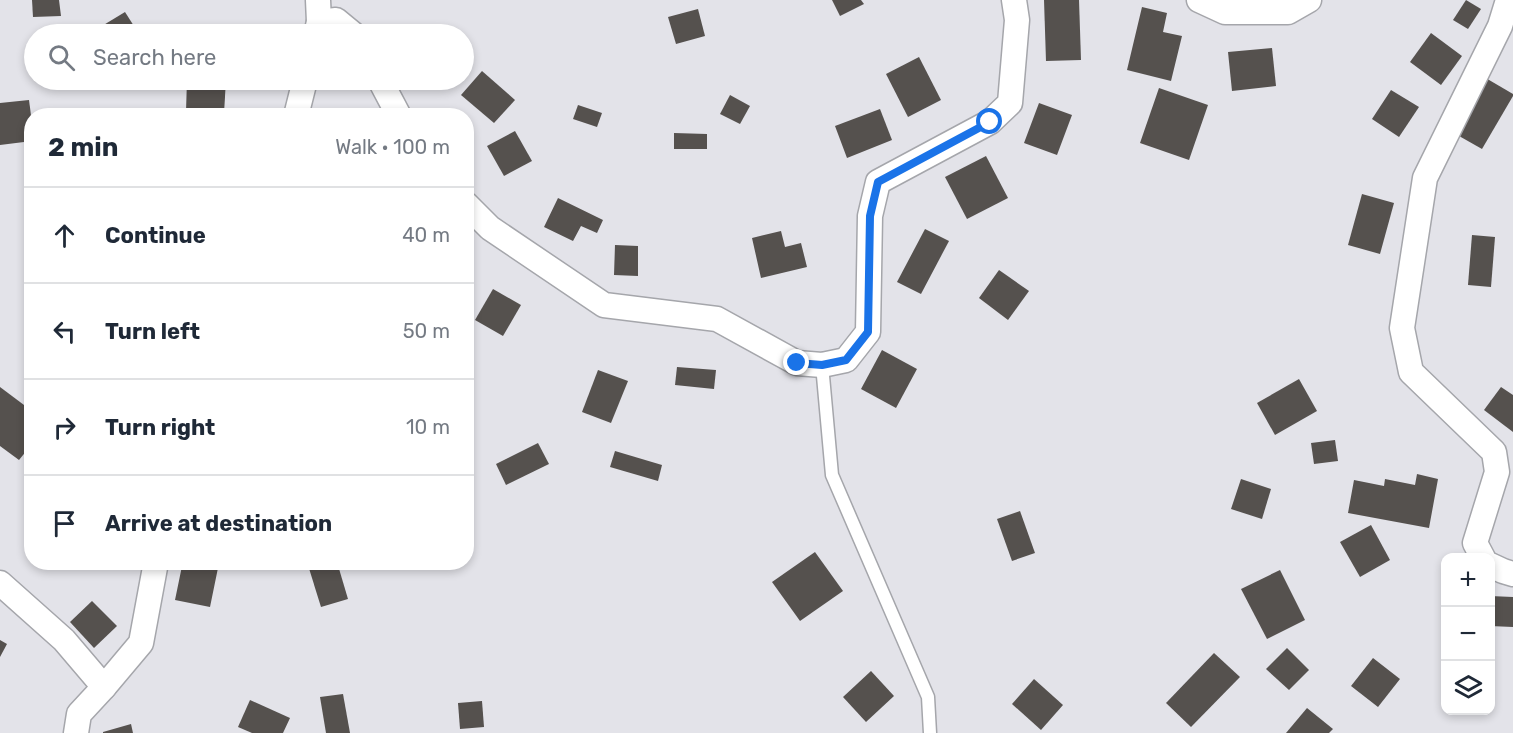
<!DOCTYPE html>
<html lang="en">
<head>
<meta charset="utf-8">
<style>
	body { margin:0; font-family:Rubik,sans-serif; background:#f2f2f3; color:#1f2937 }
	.controls { position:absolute; right:18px; bottom:18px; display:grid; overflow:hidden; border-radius:12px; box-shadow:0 3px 9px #0003 }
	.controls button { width:54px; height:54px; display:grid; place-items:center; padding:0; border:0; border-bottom:2px solid #e0e1e3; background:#fff; color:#1f2937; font:30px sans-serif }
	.stop { position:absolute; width:18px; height:18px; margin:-14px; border:4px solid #1a73e8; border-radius:50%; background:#fff }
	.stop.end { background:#1a73e8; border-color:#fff; box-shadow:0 2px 6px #0008 }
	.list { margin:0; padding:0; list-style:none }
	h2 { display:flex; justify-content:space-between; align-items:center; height:78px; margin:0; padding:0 24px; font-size:26px }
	h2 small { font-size:20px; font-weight:400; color:#747a83 }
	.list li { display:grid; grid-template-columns:39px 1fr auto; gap:18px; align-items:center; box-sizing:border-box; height:96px; padding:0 24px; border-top:2px solid #e0e1e3 }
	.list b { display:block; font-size:22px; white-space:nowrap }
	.list em { font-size:20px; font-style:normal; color:#747a83 }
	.icon { flex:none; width:33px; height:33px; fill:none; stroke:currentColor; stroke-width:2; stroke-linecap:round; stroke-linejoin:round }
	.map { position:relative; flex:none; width:1513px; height:733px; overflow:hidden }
	.search { position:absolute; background:#fff; box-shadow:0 3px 9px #0003; left:24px; top:24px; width:450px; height:66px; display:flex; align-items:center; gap:15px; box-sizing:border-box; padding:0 21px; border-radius:33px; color:#747a83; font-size:22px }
	.panel { position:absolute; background:#fff; box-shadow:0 3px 9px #0003; left:24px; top:108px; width:450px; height:462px; border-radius:24px }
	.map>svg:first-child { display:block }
</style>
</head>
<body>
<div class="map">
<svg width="1513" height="733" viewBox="0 0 1513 733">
	<rect width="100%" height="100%" fill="#e3e3e9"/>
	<g fill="#55514e">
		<path d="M32,0H59L61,16L33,17Z"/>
		<path d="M832,0H861L864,4L840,16Z"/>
		<path d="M1044,0H1079L1081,60L1046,61Z"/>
		<path d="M1466,0L1481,9L1468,29L1453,20Z"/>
		<path d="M1142,7L1167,13L1163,32L1182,36L1171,81L1127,70Z"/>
		<path d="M698,9L705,36L676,44L668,17Z"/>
		<path d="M125,12L139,34H100L97,29Z"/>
		<path d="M1431,33L1462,56L1441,85L1410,62Z"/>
		<path d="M1272,48L1276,86L1232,91L1228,52Z"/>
		<path d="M919,57L941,100L908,117L886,74Z"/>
		<path d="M482,71L515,100L494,123L461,95Z"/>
		<path d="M1484,77L1513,94V96L1482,149L1452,132Z"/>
		<path d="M187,80H226L224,113L186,111Z"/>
		<path d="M1159,88L1208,105L1189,160L1140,143Z"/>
		<path d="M1391,90L1419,107L1399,137L1372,119Z"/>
		<path d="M730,95L750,106L740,124L720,114Z"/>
		<path d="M29,100L32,123V141L0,145V103Z"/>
		<path d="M1039,103L1072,115L1057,155L1024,143Z"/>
		<path d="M578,105L602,113L597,127L573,119Z"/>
		<path d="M880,109L892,140L847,158L835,126Z"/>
		<path d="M515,131L532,161L504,176L487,146Z"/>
		<path d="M674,133L707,134V149H674Z"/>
		<path d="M986,156L1008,198L967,219L945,177Z"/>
		<path d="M1362,194L1394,203L1380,254L1348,245Z"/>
		<path d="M558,198L603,220L597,233L581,226L573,241L544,227Z"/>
		<path d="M925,229L949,241L921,294L897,282Z"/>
		<path d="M781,231L785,247L801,243L807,267L761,278L752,238Z"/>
		<path d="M1472,235L1495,237L1491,287L1468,285Z"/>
		<path d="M615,245L638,246V276L614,275Z"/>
		<path d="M999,270L1029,291L1008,320L979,298Z"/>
		<path d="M493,289L521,305L503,336L475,320Z"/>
		<path d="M882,350L917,369L896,408L861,389Z"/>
		<path d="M677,367L716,370L714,389L675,385Z"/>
		<path d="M598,370L628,381L611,423L582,412Z"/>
		<path d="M1299,379L1317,411L1275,435L1257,403Z"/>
		<path d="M0,387L32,411V444L19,460L0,446Z"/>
		<path d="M1501,387L1513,395V432L1484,410Z"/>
		<path d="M1335,440L1338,461L1314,464L1311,443Z"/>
		<path d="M538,443L549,464L506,485L496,464Z"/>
		<path d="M615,451L662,465L658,481L610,467Z"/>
		<path d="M1417,474L1438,479L1429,528L1348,513L1354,480L1384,486L1385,479L1415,485Z"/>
		<path d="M1241,479L1271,489L1262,519L1231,509Z"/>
		<path d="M1020,511L1035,553L1012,561L997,519Z"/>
		<path d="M1371,525L1390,560L1360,577L1340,542Z"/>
		<path d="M815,552L843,591L800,621L772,582Z"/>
		<path d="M38,562H81L80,570L38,565Z"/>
		<path d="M193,562L219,563L210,607L175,600L182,566L191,568Z"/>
		<path d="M307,562H337L348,599L321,607Z"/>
		<path d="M1280,570L1305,620L1267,639L1241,589Z"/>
		<path d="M1490,596L1513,597V627L1490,626Z"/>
		<path d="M92,601L117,626L94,648L70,622Z"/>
		<path d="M0,640L7,644L0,657Z"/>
		<path d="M1287,648L1309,670L1289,690L1266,669Z"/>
		<path d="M1214,653L1240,677L1191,727L1166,703Z"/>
		<path d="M1373,658L1400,679L1378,707L1351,686Z"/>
		<path d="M871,671L894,696L866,722L843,697Z"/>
		<path d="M1034,679L1063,705L1041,730L1012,704Z"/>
		<path d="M343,694L350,733H326L320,697Z"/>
		<path d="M250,700L290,718L283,733H252L238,727Z"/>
		<path d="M482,701L484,727L460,729L458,703Z"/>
		<path d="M1307,708L1333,729L1329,733H1286Z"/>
		<path d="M131,724L133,733H103V732Z"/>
	</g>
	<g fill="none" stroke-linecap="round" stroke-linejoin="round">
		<defs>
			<path id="lane" d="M822,365L832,475L928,697L930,733"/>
			<g id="street">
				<path d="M318,0L319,22"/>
				<path d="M1199,0L1225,12H1288L1309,0"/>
				<path d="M316,34L319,22L336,20L353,34"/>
				<path d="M380,80L399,116"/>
				<path d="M296,116L305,80"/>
				<path d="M466,204L490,228L604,305L717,319L797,363L822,365L846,360L868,332L870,216L878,182L990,122L1010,103L1017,20L1014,0"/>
				<path d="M1483,558L1475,543L1497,472L1494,452L1411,372L1402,328L1425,178L1500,26L1508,0"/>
				<path d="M1490,565L1503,571L1513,574"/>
				<path d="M0,583L64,640L104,687"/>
				<path d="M76,733L79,714L104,687L141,643L156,562"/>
			</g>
		</defs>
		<use href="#lane" stroke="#a5a6ab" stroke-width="15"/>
		<use href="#street" stroke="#a5a6ab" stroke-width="27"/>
		<use href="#lane" stroke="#fff" stroke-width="12"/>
		<use href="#street" stroke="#fff" stroke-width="24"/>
	</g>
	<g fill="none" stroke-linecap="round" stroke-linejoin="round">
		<path stroke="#1a73e8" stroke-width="8" d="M797,363L822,365L846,360L868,332L870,216L878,182L990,122"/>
	</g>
</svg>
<div class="controls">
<button>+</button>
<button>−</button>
<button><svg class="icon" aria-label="layers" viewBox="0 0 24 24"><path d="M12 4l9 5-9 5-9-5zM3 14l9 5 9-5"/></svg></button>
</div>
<div class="stop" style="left:990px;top:122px"></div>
<div class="stop end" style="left:797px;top:363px"></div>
<div class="search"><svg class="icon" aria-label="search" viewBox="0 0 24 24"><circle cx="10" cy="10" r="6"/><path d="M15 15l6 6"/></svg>Search here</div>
<section class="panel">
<h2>2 min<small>Walk · 100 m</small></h2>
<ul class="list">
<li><svg class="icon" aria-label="ahead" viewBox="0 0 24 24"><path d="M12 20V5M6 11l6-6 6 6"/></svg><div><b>Continue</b></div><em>40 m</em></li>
<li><svg class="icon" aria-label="left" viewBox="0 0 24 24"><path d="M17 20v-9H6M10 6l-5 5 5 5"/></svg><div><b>Turn left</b></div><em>50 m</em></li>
<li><svg class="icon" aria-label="right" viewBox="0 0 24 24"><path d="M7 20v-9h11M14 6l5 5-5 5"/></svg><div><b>Turn right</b></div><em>10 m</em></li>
<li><svg class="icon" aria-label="arrive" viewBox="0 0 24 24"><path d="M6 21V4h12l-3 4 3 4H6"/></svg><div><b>Arrive at destination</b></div></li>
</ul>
</section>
</div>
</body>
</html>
